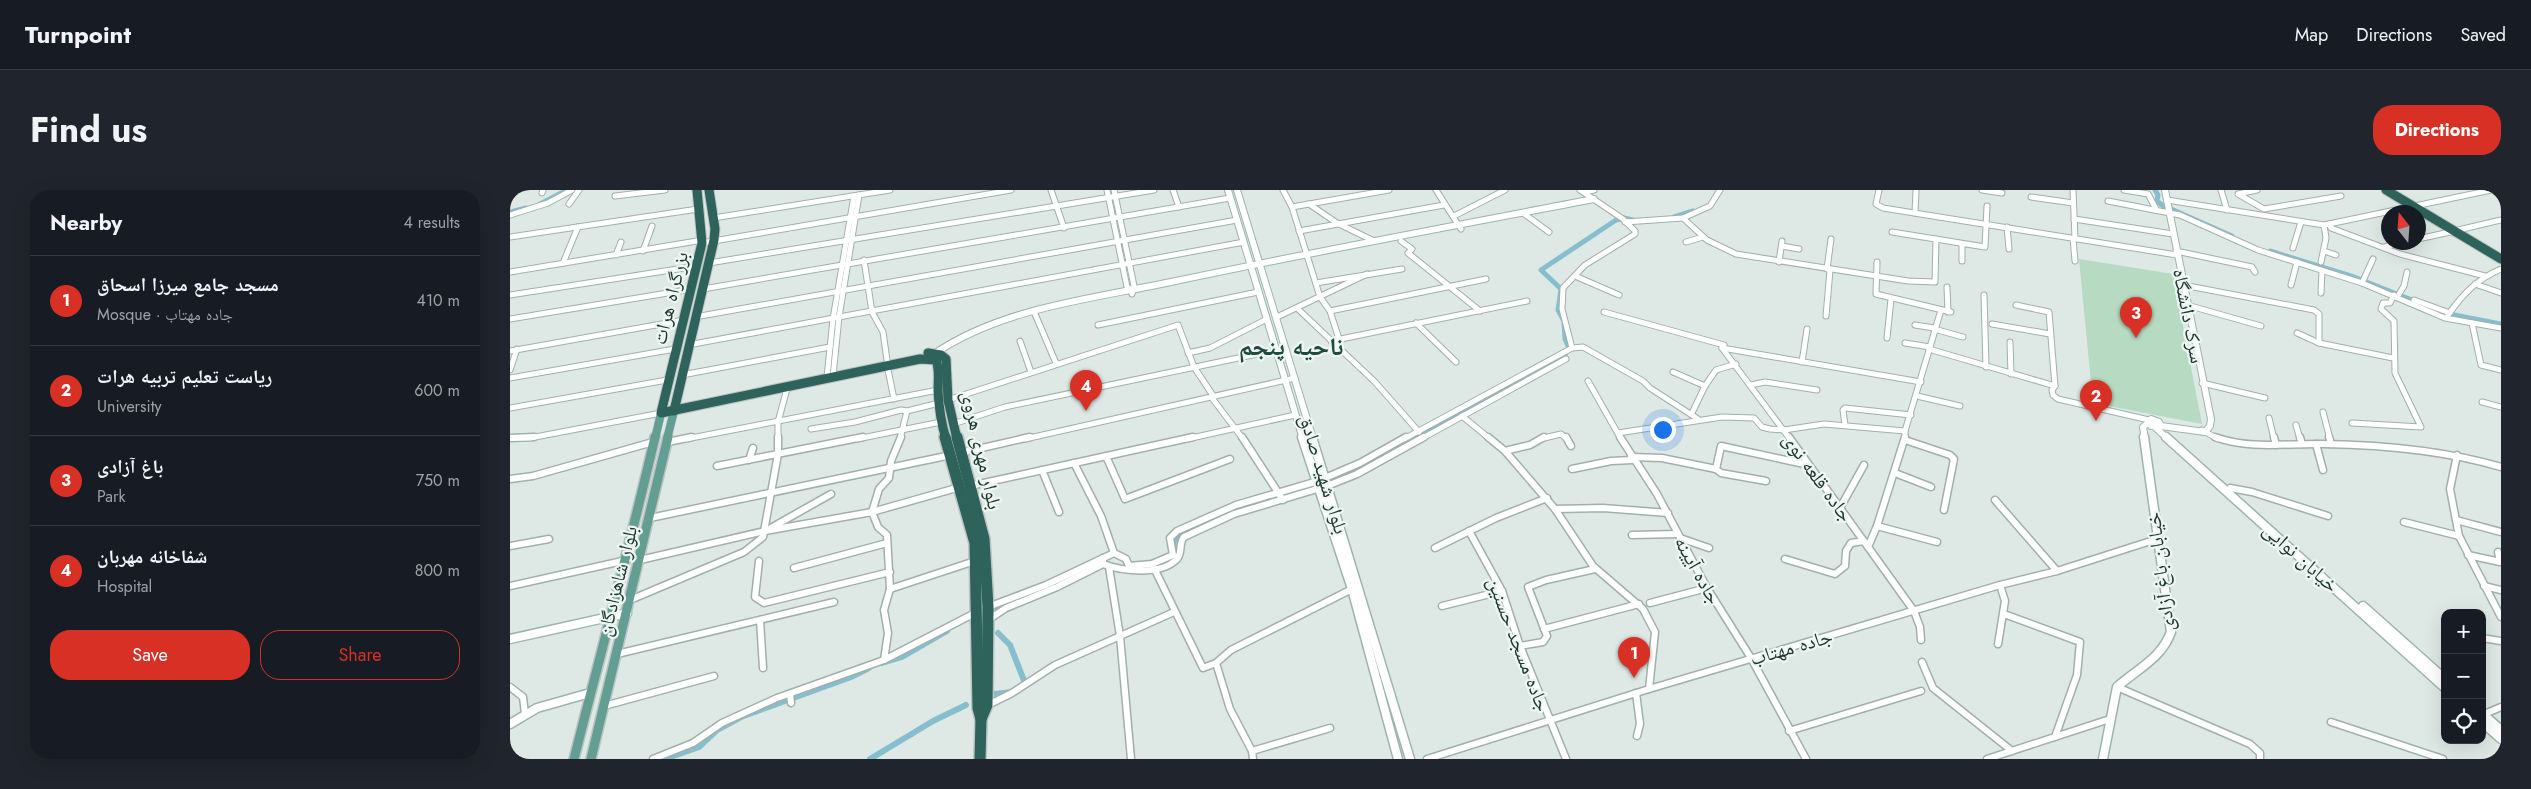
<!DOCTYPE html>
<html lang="en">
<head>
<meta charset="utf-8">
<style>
	body { margin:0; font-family:Jost,"Noto Naskh Arabic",sans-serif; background:#20242c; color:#f1f3f6 }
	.controls { position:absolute; right:15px; bottom:15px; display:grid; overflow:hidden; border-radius:10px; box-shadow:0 5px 20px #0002 }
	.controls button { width:45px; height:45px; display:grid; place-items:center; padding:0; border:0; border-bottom:1px solid #363941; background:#171b24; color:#f1f3f6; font:25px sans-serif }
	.compass { position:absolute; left:1871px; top:15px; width:45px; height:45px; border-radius:50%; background:#171b24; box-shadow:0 5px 20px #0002; rotate:343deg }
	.you { position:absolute; left:1152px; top:239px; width:18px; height:18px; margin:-12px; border:4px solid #fff; border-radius:50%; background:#1a73e8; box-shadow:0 0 0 8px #1a73e833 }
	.badge { display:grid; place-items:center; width:32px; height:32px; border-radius:50%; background:#d93025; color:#fff; font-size:16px; font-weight:700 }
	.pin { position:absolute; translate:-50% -41px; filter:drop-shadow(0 1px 2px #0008) }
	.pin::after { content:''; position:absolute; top:26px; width:18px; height:15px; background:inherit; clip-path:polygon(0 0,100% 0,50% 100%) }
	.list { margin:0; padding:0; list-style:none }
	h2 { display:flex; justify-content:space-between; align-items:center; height:65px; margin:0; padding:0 20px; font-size:21px }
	h2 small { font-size:16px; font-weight:400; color:#9ea1a6 }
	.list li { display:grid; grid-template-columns:32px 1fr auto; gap:15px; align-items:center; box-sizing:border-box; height:90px; padding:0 20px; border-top:1px solid #363941 }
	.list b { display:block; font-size:19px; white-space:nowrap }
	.list p { margin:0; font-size:16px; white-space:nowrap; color:#9ea1a6 }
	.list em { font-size:16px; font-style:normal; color:#9ea1a6 }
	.actions { display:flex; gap:10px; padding:15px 20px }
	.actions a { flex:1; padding:11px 0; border:1px solid #d93025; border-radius:20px; text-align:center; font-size:18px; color:#d93025 }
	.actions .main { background:#d93025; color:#fff }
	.icon { flex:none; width:28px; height:28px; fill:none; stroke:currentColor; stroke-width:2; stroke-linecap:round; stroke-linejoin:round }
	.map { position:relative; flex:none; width:1991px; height:569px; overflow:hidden; border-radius:20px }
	header { display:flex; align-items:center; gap:30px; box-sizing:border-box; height:70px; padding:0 25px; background:#171b24; border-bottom:1px solid #363941 }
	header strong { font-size:24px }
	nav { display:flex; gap:28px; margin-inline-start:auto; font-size:18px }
	.intro { display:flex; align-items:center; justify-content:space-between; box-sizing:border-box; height:120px; padding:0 30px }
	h1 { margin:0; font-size:35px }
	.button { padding:12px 22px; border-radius:20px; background:#d93025; color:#fff; font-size:18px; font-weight:700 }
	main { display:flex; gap:30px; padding:0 30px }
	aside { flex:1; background:#171b24; border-radius:20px; box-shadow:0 5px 20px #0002 }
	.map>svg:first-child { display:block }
</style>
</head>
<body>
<header>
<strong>Turnpoint</strong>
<nav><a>Map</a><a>Directions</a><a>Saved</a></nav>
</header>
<div class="intro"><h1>Find us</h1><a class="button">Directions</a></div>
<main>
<aside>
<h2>Nearby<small>4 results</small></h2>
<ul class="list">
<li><span class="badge">1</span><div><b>مسجد جامع میرزا اسحاق</b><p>Mosque · جاده مهتاب</p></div><em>410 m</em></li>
<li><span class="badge">2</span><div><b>ریاست تعلیم تربیه هرات</b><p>University</p></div><em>600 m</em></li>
<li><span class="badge">3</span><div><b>باغ آزادی</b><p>Park</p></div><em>750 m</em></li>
<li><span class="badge">4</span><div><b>شفاخانه مهربان</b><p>Hospital</p></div><em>800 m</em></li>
</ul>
<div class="actions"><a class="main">Save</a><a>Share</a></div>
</aside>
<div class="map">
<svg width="1991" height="569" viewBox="0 0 1991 569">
	<rect width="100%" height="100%" fill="#dee9e5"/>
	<path fill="#b6dac2" d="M1569,69L1663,84L1692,234L1583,213Z"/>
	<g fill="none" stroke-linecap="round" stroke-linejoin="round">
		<g stroke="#86bece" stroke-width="5">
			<path d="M1645,0L1648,5L1647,11L1652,15L1722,46"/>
			<path d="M30,14L57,0"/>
			<path d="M0,22L16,18"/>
			<path d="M1164,27L1183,21"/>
			<path d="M1760,61L1844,87L1907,112"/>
			<path d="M1934,123L1991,134"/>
			<path d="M899,249L1054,166L1059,158L1055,149L1054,131L1048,120L1051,99L1031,80L1106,30L1114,28L1127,31"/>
		</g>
		<g stroke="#86bece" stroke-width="6">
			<path d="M893,252L902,247"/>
			<path d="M775,303L798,298"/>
			<path d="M664,356L663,351L689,334"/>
			<path d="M645,375L664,367"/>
			<path d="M504,410L554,391"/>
			<path d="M484,421L496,412"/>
			<path d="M488,443L500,455L515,493L510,496"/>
			<path d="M372,473L392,467L437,441"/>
			<path d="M485,504L502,502"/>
			<path d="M155,569L189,557L207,540L231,527L341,487L359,478"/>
			<path d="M360,569L423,531L456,515"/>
		</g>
		<defs>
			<g id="street-far1">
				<path d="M541,0L554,38"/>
				<path d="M597,0L617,97L622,100"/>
				<path d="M604,0L624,96L622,104"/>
				<path d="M663,0L669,17"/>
				<path d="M773,0L782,17L810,107L820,121L829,149"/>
				<path d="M926,0L951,39"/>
				<path d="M1369,0L1366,14L1373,18L1667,65"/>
				<path d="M1472,0L1492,3"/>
				<path d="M1563,0L1565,48"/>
				<path d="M1614,0L1638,4L1646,19"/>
				<path d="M1711,0L1717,20"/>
				<path d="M1747,0L1728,4L1754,19L1831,6"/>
				<path d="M1986,0L1991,3"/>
				<path d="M1074,2L1084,0"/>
				<path d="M32,3L33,0"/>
				<path d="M105,6L155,0"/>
				<path d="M1521,7L1563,13"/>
				<path d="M1657,10L1814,35L1981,0"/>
				<path d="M1598,11L1670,25L1748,60L1852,93L1935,128L1991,138"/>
				<path d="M59,14L69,0"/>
				<path d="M799,14L827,33L864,51"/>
				<path d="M782,17L879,0"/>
				<path d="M1013,23L1039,42"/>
				<path d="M1405,23L1406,1"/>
				<path d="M0,25L38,13L62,0"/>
				<path d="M944,26L995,0"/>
				<path d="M203,28L380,0"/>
				<path d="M1173,28L1197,50L1226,64L1398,91L1425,92L1426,49"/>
				<path d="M1564,29L1663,44"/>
				<path d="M1115,32L1173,28L1200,16L1210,0"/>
				<path d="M1819,34L1821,38L1890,64L1975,86"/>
				<path d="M1497,37L1499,59"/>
				<path d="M789,41L934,15"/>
				<path d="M1944,41L1991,30"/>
				<path d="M1382,42L1475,57L1477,16"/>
				<path d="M0,47L188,19"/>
				<path d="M1563,48L1565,71"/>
				<path d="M1908,49L1940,42"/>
				<path d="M891,51L902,59L898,63L970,121"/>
				<path d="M1176,52L1193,47"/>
				<path d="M192,53L501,0"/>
				<path d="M1452,54V71"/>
				<path d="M1272,56L1289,59"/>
				<path d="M1874,57L1894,52"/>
				<path d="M1783,58L1791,32"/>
				<path d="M133,61L142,36"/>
				<path d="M1666,61L1742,77L1745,82"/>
				<path d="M1814,61L1826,65"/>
				<path d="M106,65L111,52"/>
				<path d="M354,70L362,122L373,142L377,170"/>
				<path d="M1269,72L1272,51"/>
				<path d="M1367,72L1366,104L1441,122"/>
				<path d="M1811,72L1816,48L1814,35"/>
				<path d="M53,73L68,37"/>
				<path d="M199,73L644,0"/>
				<path d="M1317,79L1321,49"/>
				<path d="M0,82L193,50"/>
				<path d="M1065,86L1109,105"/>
				<path d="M806,93L892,79"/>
				<path d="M1852,93L1863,69"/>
				<path d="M1965,94L1991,103"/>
				<path d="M1673,95L1804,120L1809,124V153"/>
				<path d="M1781,95L1787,72"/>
				<path d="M1437,97L1438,122"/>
				<path d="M193,99L720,8"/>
				<path d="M1811,103L1812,81"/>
				<path d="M1889,104L1894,96L1897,82"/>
				<path d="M0,105L187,76"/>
				<path d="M1474,105L1476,177"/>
				<path d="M1904,110L1940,123"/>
				<path d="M1506,115L1539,122L1545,196"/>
				<path d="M1677,115L1751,136"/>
				<path d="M788,119L865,192L909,242"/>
				<path d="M820,121L976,89"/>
				<path d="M1094,122L1214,155L1212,158L1280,249"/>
				<path d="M525,124L546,173"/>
				<path d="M1938,125C1953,104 1967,89 1991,79"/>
				<path d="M1316,126L1320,80"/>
				<path d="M185,127L727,30"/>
				<path d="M767,127L857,84"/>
				<path d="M0,129L182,99"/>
				<path d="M906,133L946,172"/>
				<path d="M1962,133L1971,175L1991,180"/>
				<path d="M1482,134L1540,144"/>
				<path d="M588,135L748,102"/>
				<path d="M1405,135L1424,138"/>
				<path d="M1424,139L1453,147"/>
				<path d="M1787,143L1809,153L1883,168"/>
				<path d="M1377,148L1381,109"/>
				<path d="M510,151L521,182"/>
				<path d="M821,151L1017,111"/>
				<path d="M1500,152L1501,184"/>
				<path d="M1395,153L1420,157"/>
				<path d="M178,155L734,52"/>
				<path d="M1062,158L1052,119L1053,98L1075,75L1125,44V41L1113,29L1070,0"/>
				<path d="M1212,158L1411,192"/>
				<path d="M1419,159L1545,196L1542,200L1543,205L1548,209L1639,230"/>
				<path d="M0,161L174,130"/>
				<path d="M678,163L700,158L757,129"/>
				<path d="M1292,172L1297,139"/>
				<path d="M377,175L384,209"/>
				<path d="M0,180L7,159"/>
				<path d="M1163,182L1195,196"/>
				<path d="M172,185L320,157"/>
				<path d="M323,186L329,127L349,5"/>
				<path d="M317,187L323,129L344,6"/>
				<path d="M0,188L165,159"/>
				<path d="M1078,191L1111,249"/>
				<path d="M1692,193L1755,208"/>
				<path d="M1241,195L1255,192L1307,200"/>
				<path d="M1407,206L1450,216"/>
				<path d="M702,208L733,249"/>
				<path d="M438,210L668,135L684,177L704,207"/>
				<path d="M1972,212L1991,217"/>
				<path d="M0,218L157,190"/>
				<path d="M397,221L429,213"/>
				<path d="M1813,222L1820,249"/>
				<path d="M1182,223L1195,196L1206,180L1226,174"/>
				<path d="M952,226L980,249"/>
				<path d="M1759,228L1764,249"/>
				<path d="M1842,233L1911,237L1885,183L1884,131L1871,119L1873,113H1880L1884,105"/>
				<path d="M443,234L495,217L766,160"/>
				<path d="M1335,235L1333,220L1335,218L1401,225"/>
				<path d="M1786,235L1790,249"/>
				<path d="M301,239L345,232L391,220L397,221L390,249"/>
				<path d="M1692,240L1708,249"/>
				<path d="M1108,243L1212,227L1244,228L1252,237L1260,239L1274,240L1314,234L1395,241"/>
				<path d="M0,248H20L151,223"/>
				<path d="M176,249L428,200"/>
				<path d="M268,249V232L278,195"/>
				<path d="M347,249L431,232"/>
				<path d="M515,249L785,188"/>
				<path d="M677,249L785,225"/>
				<path d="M894,249L1062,158L1073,157L1133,191L1140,198L1188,229"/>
				<path d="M911,249L1056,169"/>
				<path d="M1030,249L1051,244L1057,249"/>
				<path d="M1395,249V241L1431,120"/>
			</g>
			<g id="street">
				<path d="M732,247L773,310"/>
				<path d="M978,247L995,261L1045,319L1083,376L1133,419L1145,442L1139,499"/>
				<path d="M1056,247L1061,256"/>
				<path d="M1110,247L1147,304L1197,398L1241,468L1296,569"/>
				<path d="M1279,247L1404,421L1410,437L1411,450"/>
				<path d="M1705,247C1741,260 1777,253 1814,254C1874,255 1933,260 1991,277"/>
				<path d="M1764,247L1766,255"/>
				<path d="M1790,247L1792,254"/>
				<path d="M1819,247L1821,254"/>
				<path d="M0,248L24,247"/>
				<path d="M1395,250L1440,265L1444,269L1434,320"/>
				<path d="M158,252L182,247"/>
				<path d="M1806,254L1813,280"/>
				<path d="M995,261L1020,255L1034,247"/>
				<path d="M450,263L520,247"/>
				<path d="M1947,265L1940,299L1949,346L1991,427"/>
				<path d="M596,266L615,309L720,269"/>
				<path d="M1121,267L1152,268L1206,279"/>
				<path d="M239,270L243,258"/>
				<path d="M564,273L591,326L604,363"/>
				<path d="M207,276L353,247"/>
				<path d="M1062,279L1101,271L1123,270"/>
				<path d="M532,280L549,322"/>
				<path d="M1385,283L1421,297"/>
				<path d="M0,289L23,286L143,252"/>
				<path d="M1256,291L1211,283L1206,279L1211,256L1299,275"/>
				<path d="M460,296L683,247"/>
				<path d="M1720,298L1742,302L1818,326"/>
				<path d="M1485,310L1547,381"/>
				<path d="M1330,318L1354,275"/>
				<path d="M1045,319L1093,318L1158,323"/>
				<path d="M140,328L441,265"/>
				<path d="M1946,330L1991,342"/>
				<path d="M1894,332L1949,346"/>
				<path d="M1367,336L1427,352"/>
				<path d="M259,339L321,304"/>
				<path d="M959,341L992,401L1010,456L1056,569"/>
				<path d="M1122,345L1168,344"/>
				<path d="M1170,348L1199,358"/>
				<path d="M0,356L39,349"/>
				<path d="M1358,357L1367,336L1395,247"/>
				<path d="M925,358L986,328L1037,308"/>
				<path d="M1958,365L1990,372L1988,362"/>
				<path d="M593,368V374C612,381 651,386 667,369C673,362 668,354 674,347L724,324L817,296L847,284L914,247"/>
				<path d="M1275,369L1325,384L1335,376L1336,361L1341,353L1354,351"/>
				<path d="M130,370L255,341L362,322L450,297"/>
				<path d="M249,371L245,407L254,413L380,382"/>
				<path d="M599,377L610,446L621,569"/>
				<path d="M284,378L377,353"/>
				<path d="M644,378L693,478L706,473"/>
				<path d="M0,396L117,370"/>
				<path d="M1974,396L1991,400"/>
				<path d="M380,399L465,371"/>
				<path d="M120,410L234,362L253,347L268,264V247"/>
				<path d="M1140,413L1197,398"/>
				<path d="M932,416L992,401"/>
				<path d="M478,417L536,395L604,363L616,369L619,376L642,374L663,365L660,348L667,341L726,315L808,291L850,273L896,247"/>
				<path d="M1494,424L1570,452L1567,485L1545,547"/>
				<path d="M250,430L253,478"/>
				<path d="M478,430L496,418L547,397L593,374"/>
				<path d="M1034,439L1129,414"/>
				<path d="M1972,448L1991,451"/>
				<path d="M1488,454L1495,411L1490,395"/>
				<path d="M1010,456L1033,452L1037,446L1018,397L1036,390L1085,379"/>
				<path d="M107,464L324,412"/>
				<path d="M374,470L378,443L374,420L380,399L377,345L368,337L362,322L369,299L379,288L381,271L391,247"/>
				<path d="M1412,472L1423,498L1502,561"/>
				<path d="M0,497L13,507L15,524"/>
				<path d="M1607,497L1740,554L1750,563V569"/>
				<path d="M1126,503L1130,534L1127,546"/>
				<path d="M280,504L281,513"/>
				<path d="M478,515L502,503L545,475L664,422"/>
				<path d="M94,516L204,486"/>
				<path d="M1972,525L1991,517"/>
				<path d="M1821,532L1933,569"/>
				<path d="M1279,541L1411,501"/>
				<path d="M742,561L820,538"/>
				<path d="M143,569L183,553L212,533L267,508L374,470L467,422"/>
				<path d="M743,569L742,561L720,519L706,473L721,460L842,399"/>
				<path d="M917,569L1139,499L1490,395L1547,381L1647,349"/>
				<path d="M1477,569L1600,529"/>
			</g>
			<g id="secondary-far1">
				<path d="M718,0L793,249"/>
				<path d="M727,0L803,249"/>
				<path d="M421,166C489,118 581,109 661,92C802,62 943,36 1084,9"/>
				<path d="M1641,229L1649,232L1651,236H1641L1638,231Z"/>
				<path d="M1651,236L1695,242L1700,236L1701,229L1655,0"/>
				<path d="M1646,238L1658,249"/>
				<path d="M1635,249L1633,237L1638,233"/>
			</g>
			<g id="secondary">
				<path d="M792,247L842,399L888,569"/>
				<path d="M802,247L900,569"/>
				<path d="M1656,247L1935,498"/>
				<path d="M1853,416L1935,489"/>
				<path d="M0,449L117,423"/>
				<path d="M1972,523L1991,540"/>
				<path d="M1972,532L1991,549"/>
				<path d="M0,534L27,518L80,503"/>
				<path d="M1593,569L1607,497C1627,479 1651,469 1661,442L1634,247"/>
			</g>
			<g id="primary-far1">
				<path d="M145,249L151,223"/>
				<path d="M157,249L164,221"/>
			</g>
			<g id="primary">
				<path d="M64,569C91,462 120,355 145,247"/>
				<path d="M81,569L158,247"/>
			</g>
			<g id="highway-far1">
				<path d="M187,0L192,53L151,223L410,169L426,170C430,180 428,190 428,201C429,218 431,233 436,249"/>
				<path d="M1876,0L1991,69"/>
				<path d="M418,163L431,165L436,169L438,210L447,249"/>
				<path d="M164,221L204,50L205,39L199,0"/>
			</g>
			<g id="highway">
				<path d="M435,247L465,353L468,518L471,529L470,569"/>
				<path d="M447,247L474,349L478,417L477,515L471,529"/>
			</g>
		</defs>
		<use href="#street-far1" stroke="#a1b0ac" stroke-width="7"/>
		<use href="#street" stroke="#a1b0ac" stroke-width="9"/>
		<use href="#secondary-far1" stroke="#9db4ad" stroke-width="8"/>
		<use href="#secondary" stroke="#9db4ad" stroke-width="11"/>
		<use href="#primary-far1" stroke="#bcc3c2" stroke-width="9"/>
		<use href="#primary" stroke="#bcc3c2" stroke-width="12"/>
		<use href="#highway-far1" stroke="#bcc3c2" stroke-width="11"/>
		<use href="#highway" stroke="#bcc3c2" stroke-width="14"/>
		<use href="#street-far1" stroke="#fff" stroke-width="5"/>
		<use href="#street" stroke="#fff" stroke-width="6"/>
		<use href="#secondary-far1" stroke="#fff" stroke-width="6"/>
		<use href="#secondary" stroke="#fff" stroke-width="8"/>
		<use href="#primary-far1" stroke="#639e92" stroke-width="8"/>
		<use href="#primary" stroke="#639e92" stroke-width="9"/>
		<use href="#highway-far1" stroke="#2d635b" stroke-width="9"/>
		<use href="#highway" stroke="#2d635b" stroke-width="11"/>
	</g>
	<g text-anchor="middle" stroke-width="4.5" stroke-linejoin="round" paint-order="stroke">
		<g font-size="20" fill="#203833" stroke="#eef6f2">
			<text transform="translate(160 108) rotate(-76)" y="7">بزرگراه هرات</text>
			<text transform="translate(1679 126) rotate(79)" y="7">سرک دانشگاه</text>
			<text transform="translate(472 260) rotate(77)" y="7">بلوار مهری هروی</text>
			<text transform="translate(814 284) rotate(73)" y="7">بلوار شهید صادق</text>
			<text transform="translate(1308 287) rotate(54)" y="7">جاده قلعه نوی</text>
			<text transform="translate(1791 367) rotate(42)" y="7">خیابان نوایی</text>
			<text transform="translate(1188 380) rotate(61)" y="7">جاده آیینه</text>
			<text transform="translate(1650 382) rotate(-97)" y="7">خیابان باغ آزادی</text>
			<text transform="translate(107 391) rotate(-76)" y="7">بلوار شاهزادگان</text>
			<text transform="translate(1009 454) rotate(69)" y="7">جاده مسجد حسنین</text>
			<text transform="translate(1281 457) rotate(-16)" y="7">جاده مهتاب</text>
		</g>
		<g font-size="25" font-weight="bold" fill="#1d4941" stroke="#eef6f2">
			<text x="781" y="165">ناحیه پنجم</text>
		</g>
	</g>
</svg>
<div class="controls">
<button>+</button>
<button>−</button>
<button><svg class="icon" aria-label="locate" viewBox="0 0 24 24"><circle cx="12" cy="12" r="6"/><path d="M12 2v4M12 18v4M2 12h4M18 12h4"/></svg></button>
</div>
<svg class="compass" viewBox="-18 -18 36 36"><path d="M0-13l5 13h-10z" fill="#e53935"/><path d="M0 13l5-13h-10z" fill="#9ea1a6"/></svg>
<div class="you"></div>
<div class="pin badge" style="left:1124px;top:488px">1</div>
<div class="pin badge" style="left:1586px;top:231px">2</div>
<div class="pin badge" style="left:1626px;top:148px">3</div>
<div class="pin badge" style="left:576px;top:221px">4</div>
</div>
</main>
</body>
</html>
